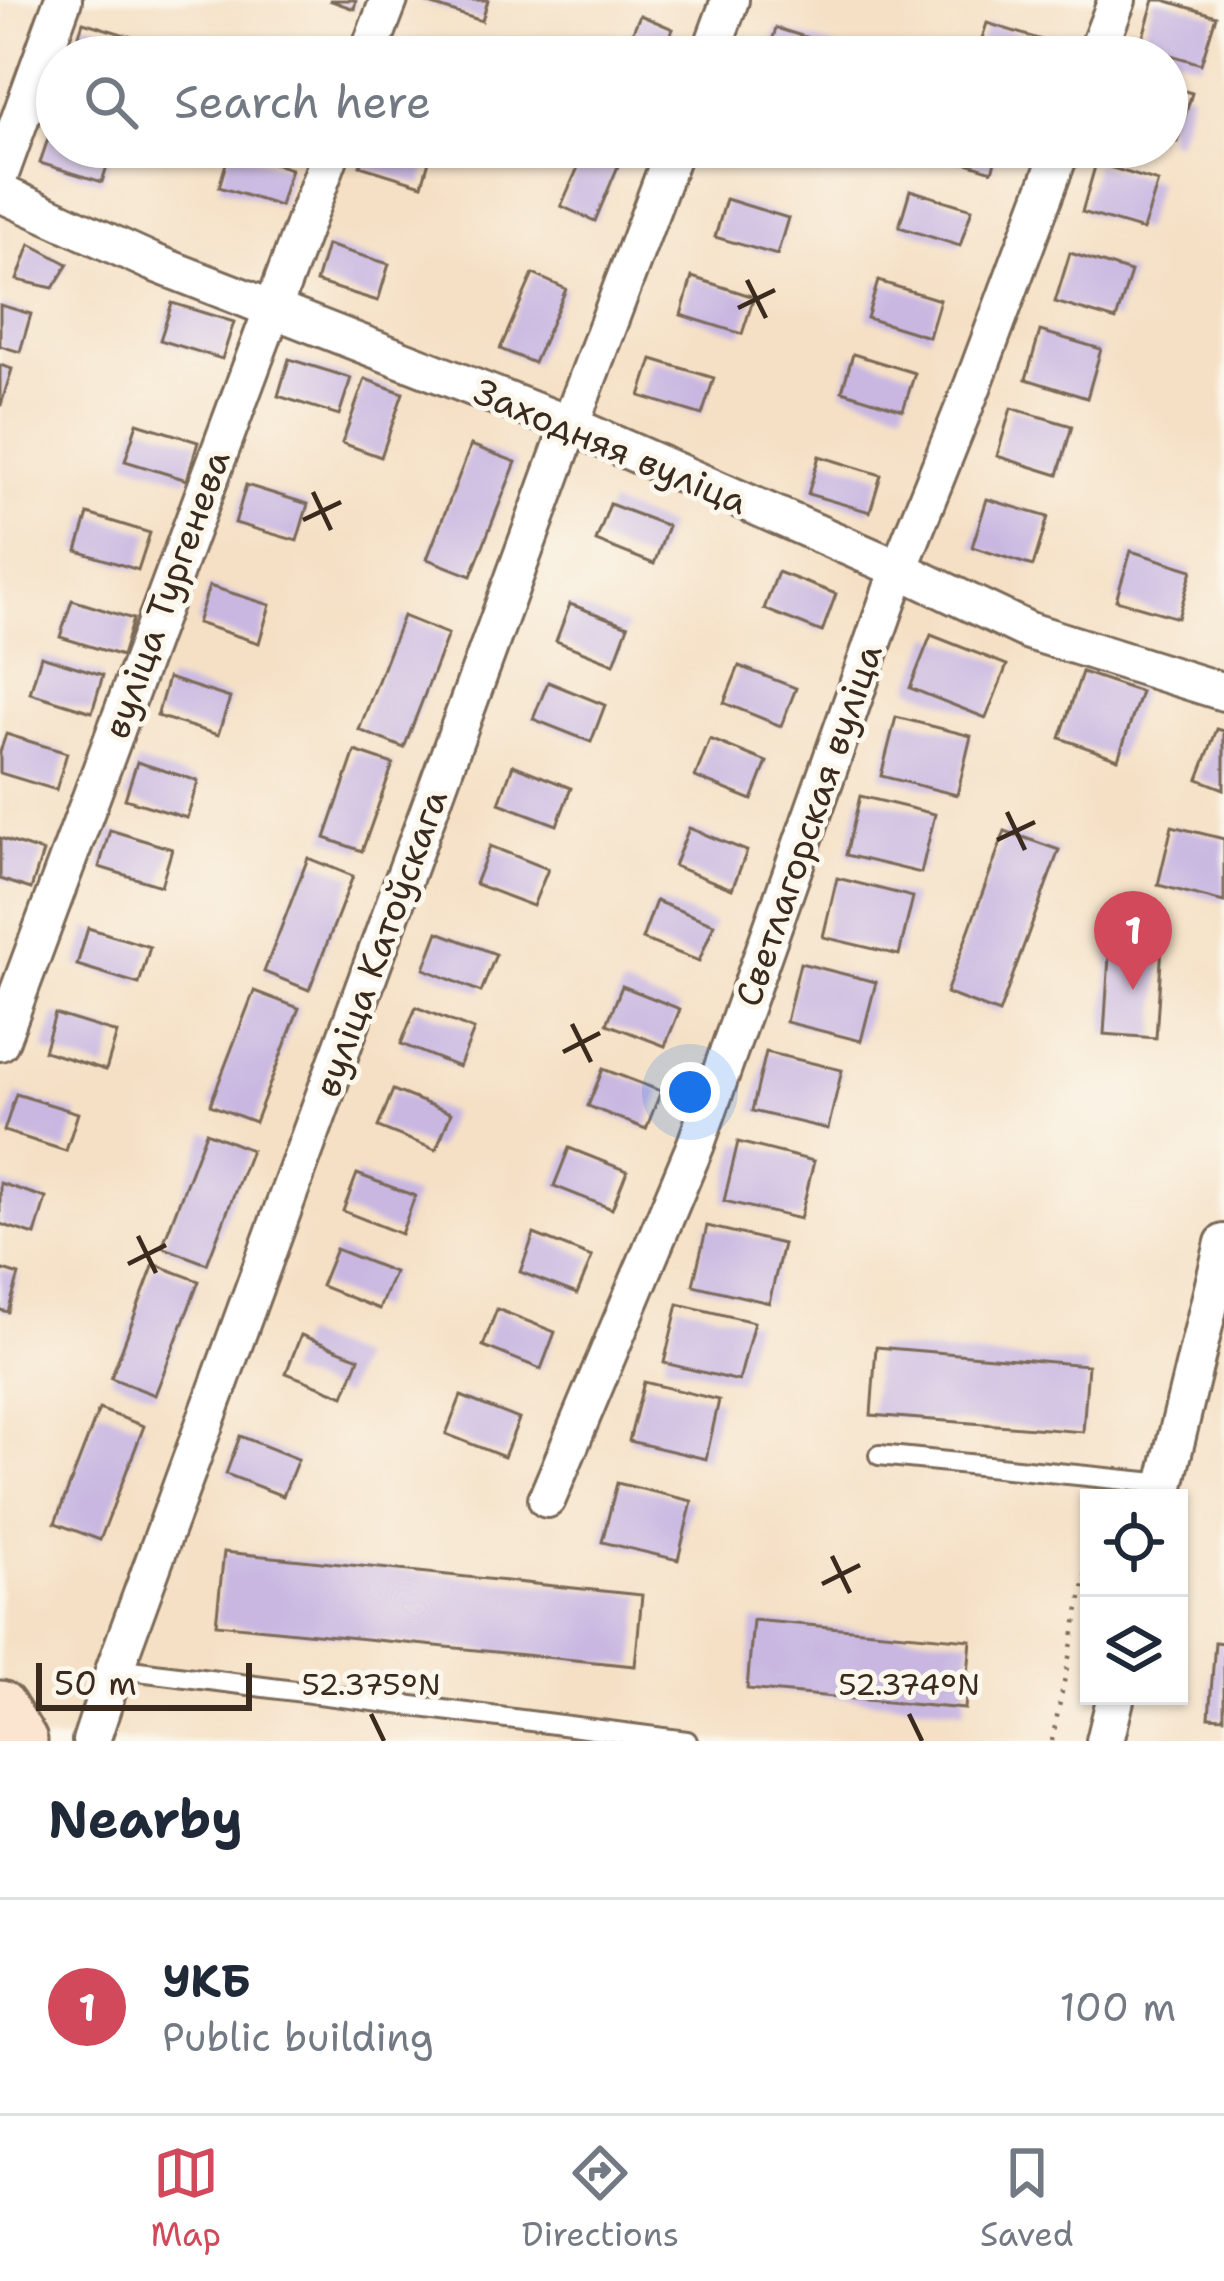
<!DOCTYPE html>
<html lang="en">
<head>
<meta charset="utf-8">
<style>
	body { margin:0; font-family:"Shantell Sans",sans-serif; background:#f6f6f7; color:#1f2937 }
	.controls { position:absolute; right:36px; bottom:36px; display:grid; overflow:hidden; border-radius:0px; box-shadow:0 3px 9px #0004 }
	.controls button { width:108px; height:108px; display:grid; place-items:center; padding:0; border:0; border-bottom:3px solid #e0e1e3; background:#fff; color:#1f2937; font:60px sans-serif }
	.scale { position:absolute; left:36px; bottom:30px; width:216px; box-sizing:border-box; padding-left:12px; border:6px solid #3b2a1e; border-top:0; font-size:33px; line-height:42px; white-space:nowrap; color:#3b2a1e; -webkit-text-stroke:9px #fbf7ec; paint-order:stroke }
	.you { position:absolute; left:690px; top:1092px; width:42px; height:42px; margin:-30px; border:9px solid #fff; border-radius:50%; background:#1a73e8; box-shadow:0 0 0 18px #1a73e833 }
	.badge { display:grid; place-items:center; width:78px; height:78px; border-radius:50%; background:#d1495b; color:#fff; font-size:39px; font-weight:700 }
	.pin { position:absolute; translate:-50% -99px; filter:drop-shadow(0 3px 6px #0008) }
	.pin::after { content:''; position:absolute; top:63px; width:42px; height:36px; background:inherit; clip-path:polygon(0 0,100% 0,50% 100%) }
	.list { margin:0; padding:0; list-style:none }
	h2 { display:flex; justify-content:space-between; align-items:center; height:156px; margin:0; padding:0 48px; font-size:51px }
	h2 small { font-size:39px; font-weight:400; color:#747a83 }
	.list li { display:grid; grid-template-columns:78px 1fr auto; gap:36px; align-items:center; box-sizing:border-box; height:216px; padding:0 48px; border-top:3px solid #e0e1e3 }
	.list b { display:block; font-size:45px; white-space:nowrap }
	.list p { margin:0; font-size:39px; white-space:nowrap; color:#747a83 }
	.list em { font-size:39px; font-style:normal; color:#747a83 }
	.icon { flex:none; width:66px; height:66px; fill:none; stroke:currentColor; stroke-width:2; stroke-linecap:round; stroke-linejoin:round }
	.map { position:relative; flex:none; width:1224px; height:1741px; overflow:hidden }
	.search { position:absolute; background:#fff; box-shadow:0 3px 9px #0004; left:36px; right:36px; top:36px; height:132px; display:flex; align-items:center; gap:30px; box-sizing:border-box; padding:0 42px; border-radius:66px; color:#747a83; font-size:45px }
	.sheet { height:372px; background:#fff }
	nav { display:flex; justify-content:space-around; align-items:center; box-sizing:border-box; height:168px; border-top:3px solid #e0e1e3; background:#fff; font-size:33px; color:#747a83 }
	nav a { display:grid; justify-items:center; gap:6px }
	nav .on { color:#d1495b }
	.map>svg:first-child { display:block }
</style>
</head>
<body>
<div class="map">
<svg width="1224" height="1741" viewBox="0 0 1224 1741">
	<rect width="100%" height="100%" fill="#fbf7ec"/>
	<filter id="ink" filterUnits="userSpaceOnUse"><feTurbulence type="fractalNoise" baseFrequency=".00833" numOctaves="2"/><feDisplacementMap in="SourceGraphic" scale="24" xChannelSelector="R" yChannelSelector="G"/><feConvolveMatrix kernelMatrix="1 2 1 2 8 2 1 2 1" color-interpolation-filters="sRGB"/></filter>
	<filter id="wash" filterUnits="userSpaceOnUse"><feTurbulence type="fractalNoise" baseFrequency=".004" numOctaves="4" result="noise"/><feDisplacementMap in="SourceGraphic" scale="48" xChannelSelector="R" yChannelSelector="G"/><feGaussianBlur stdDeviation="2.7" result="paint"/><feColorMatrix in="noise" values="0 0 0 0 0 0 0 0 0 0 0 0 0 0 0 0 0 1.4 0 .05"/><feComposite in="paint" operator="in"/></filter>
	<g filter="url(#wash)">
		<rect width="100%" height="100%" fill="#f5e0c5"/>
		<g id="blocks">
			<g fill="#c9b7e1">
				<path d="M329,0H356L354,9Z"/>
				<path d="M417,0H488L482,21Z"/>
				<path d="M1154,0H1164L1216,16L1201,64L1140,46Z"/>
				<path d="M640,15L673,29L661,57H622Z"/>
				<path d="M83,22L145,41L140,57H72Z"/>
				<path d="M987,23L1048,42L1044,57H976Z"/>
				<path d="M776,28L838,47L835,57H767Z"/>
				<path d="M405,43L446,56L445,57H401Z"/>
				<path d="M1167,86L1192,93L1177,142L1167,139Z"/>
				<path d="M52,126L57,127V147H113L102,182L40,163Z"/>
				<path d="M366,147H433L422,185L360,166Z"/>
				<path d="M587,147H626L595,221L561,206Z"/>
				<path d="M761,147H812L807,163Z"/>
				<path d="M932,147H1000L992,171L931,152Z"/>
				<path d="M230,150L291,169L280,206L219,187Z"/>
				<path d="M1096,163L1158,182L1143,230L1082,212Z"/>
				<path d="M910,190L972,209L960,246L899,227Z"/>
				<path d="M726,199L788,218L777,255L715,237Z"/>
				<path d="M30,244L68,264L53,288L17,280Z"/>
				<path d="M327,245L389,264L378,301L316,282Z"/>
				<path d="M1070,253L1131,272L1116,320L1055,302Z"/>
				<path d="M533,274L566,289L534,363L500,349Z"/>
				<path d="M692,277L754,297L742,334L681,315Z"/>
				<path d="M878,281L940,300L929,337L867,318Z"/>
				<path d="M172,303L234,322L222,359L160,340Z"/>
				<path d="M0,305L31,314L20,352L0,346Z"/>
				<path d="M1040,331L1101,349L1087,398L1026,379Z"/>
				<path d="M853,354L915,373L903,410L842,391Z"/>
				<path d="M289,359L351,378L339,415L278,396Z"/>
				<path d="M652,359L714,378L702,415L640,396Z"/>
				<path d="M0,365L12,369L1,405H0Z"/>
				<path d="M365,379L403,393L381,457L342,443Z"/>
				<path d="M1011,408L1072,426L1058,475L997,456Z"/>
				<path d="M137,423L198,442L187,480L125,461Z"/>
				<path d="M471,445L516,462L471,576L427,559Z"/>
				<path d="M819,456L881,475L870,512L808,494Z"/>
				<path d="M246,485L308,504L297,541L235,523Z"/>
				<path d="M987,499L1048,517L1033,566L972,547Z"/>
				<path d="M610,504L668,526L654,564L596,541Z"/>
				<path d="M88,514L150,533L138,570L77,551Z"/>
				<path d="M1131,551L1192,570L1178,618L1116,600Z"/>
				<path d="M778,572L836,594L822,632L764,609Z"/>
				<path d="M209,586L270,605L259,643L197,623Z"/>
				<path d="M72,600L133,619L122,656L60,637Z"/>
				<path d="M570,604L628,626L614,664L556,641Z"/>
				<path d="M403,616L448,634L404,748L359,730Z"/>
				<path d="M931,635L1007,665L986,718L910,688Z"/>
				<path d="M41,656L103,675L92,712L30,693Z"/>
				<path d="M739,666L796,688L781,726L724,703Z"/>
				<path d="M1082,672L1141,692L1118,759L1060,738Z"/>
				<path d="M168,678L230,698L218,735L157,716Z"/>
				<path d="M548,682L605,705L591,742L533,719Z"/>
				<path d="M896,717L971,736L957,795L881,776Z"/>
				<path d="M1217,729L1224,731V789L1198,779Z"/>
				<path d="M6,734L67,753L56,790L0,773V752Z"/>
				<path d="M710,739L767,762L752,800L695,777Z"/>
				<path d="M355,751L393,764L362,851L325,838Z"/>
				<path d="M137,762L198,781L187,818L125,799Z"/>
				<path d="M513,765L571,788L557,825L499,803Z"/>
				<path d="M860,796L935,814L921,873L846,855Z"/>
				<path d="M1172,826L1224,839V902L1158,885Z"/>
				<path d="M689,828L747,851L732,889L674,866Z"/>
				<path d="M110,830L172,849L161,886L99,867Z"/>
				<path d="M1005,831L1059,850L999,1013L946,993Z"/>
				<path d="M0,838L43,852L31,889L0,879Z"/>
				<path d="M490,846L548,869L533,906L475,884Z"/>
				<path d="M308,858L353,876L309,990L264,972Z"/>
				<path d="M837,878L913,897L899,955L823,937Z"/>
				<path d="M656,901L714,924L699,961L642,939Z"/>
				<path d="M88,928L150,947L139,984L77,965Z"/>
				<path d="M438,932L496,954L481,992L424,969Z"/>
				<path d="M1110,941L1162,945L1156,1038L1104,1034Z"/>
				<path d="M800,963L876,982L861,1041L786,1022Z"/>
				<path d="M622,986L680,1009L665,1046L607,1024Z"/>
				<path d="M254,991L299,1008L255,1122L210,1105Z"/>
				<path d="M416,1007L474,1030L459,1067L401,1044Z"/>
				<path d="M55,1014L117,1033L106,1070L44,1051Z"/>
				<path d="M766,1052L842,1070L828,1129L752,1111Z"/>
				<path d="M603,1069L661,1091L646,1129L588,1106Z"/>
				<path d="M393,1090L451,1113L436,1150L378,1127Z"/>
				<path d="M16,1094L78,1113L66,1151L4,1131Z"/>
				<path d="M206,1132L251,1150L207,1264L162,1247Z"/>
				<path d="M738,1142L814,1161L800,1219L724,1201Z"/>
				<path d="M569,1148L627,1171L612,1209L554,1186Z"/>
				<path d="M357,1174L415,1196L401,1234L343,1211Z"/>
				<path d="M0,1183L46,1198L35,1235L0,1224Z"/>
				<path d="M707,1226L783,1244L769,1303L693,1285Z"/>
				<path d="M534,1234L592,1257L577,1294L520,1272Z"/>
				<path d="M336,1249L394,1272L379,1309L321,1286Z"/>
				<path d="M154,1264L199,1281L155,1395L111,1378Z"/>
				<path d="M0,1269L19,1275L8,1312L0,1310Z"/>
				<path d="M678,1304L754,1322L739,1381L664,1363Z"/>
				<path d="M497,1309L555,1332L541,1369L483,1346Z"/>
				<path d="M301,1335L359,1358L344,1396L286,1373Z"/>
				<path d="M876,1347L1088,1365L1083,1432L871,1415Z"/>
				<path d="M644,1382L719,1400L706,1459L629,1441Z"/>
				<path d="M461,1396L519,1419L504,1457L446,1434Z"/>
				<path d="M99,1409L144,1426L100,1540L55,1523Z"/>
				<path d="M240,1436L298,1459L283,1496L226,1474Z"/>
				<path d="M617,1483L692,1501L678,1560L602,1542Z"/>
				<path d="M224,1552L642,1595L635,1666L216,1624Z"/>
				<path d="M753,1620L971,1640L965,1709L747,1689Z"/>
				<path d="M1215,1642L1224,1643V1718L1209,1717Z"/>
			</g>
		</g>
	</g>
	<g filter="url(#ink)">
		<use href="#blocks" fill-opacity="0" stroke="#7c6a58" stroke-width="3"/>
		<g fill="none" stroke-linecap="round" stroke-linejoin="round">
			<defs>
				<g id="lane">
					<path d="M879,1455L1166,1484"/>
					<path d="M115,1668L687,1741"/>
				</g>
				<g id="street">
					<path d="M367,57L389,0"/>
					<path d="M709,57L730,0"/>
					<path d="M1095,57L1117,0"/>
					<path d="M0,174L63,0"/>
					<path d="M0,193L152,262L570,425L899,569L1029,631L1224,692"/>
					<path d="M0,1042L333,147"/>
					<path d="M1162,1498L1224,1243"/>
					<path d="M547,1499L696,1144L899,569L973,385L1062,147"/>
					<path d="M91,1741L115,1668L570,425L675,147"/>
					<path d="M1105,1741L1116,1696"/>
				</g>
				<path id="secondary" d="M0,1707L21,1741"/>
			</defs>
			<use href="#lane" stroke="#7c6a58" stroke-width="24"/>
			<use href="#street" stroke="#7c6a58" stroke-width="42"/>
			<use href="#secondary" stroke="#7c6a58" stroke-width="57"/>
			<path stroke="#7c6a58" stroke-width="4.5" stroke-dasharray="3 9" stroke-linecap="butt" d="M1052,1741L1089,1559"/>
			<use href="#lane" stroke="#fff" stroke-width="18"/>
			<use href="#street" stroke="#fff" stroke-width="36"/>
			<use href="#secondary" stroke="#fce5d0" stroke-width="51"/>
		</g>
	</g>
	<path fill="none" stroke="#3b2a1e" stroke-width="4.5" d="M747,280L766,318M738,308L775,290M313,492L331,530M303,520L341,502M1007,812L1025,850M997,840L1035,822M572,1024L591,1062M563,1052L600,1033M138,1236L156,1273M128,1264L166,1245M832,1556L850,1593M822,1584L860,1565M371,1714L384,1741M909,1714L922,1741"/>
	<g text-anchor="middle" stroke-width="10" stroke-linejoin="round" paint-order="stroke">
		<g font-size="36" fill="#3b2a1e" stroke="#fbf7ec">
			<text transform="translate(611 446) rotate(23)" y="13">Заходняя вуліца</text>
			<text transform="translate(166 594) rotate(-70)" y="13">вуліца Тургенева</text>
			<text transform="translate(808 825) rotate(-71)" y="13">Светлагорская вуліца</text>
			<text transform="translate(380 943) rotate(-70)" y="13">вуліца Катоўскага</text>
		</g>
	</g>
	<g font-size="30" text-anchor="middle" fill="#3b2a1e" stroke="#fbf7ec" stroke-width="10" stroke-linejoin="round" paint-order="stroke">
		<text x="371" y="1695">52.375°N</text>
		<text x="909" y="1695">52.374°N</text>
	</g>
</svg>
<div class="controls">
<button><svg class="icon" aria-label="locate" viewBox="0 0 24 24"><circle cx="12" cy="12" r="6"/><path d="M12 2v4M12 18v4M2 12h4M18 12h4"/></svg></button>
<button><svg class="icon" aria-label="layers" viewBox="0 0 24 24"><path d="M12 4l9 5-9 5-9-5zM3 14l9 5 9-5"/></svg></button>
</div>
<div class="scale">50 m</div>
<div class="you"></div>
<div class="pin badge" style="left:1133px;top:990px">1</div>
<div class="search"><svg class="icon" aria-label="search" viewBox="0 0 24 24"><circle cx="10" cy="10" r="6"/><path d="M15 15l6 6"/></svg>Search here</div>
</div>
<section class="sheet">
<h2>Nearby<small></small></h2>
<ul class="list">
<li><span class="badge">1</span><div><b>УКБ</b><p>Public building</p></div><em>100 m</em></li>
</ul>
</section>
<nav>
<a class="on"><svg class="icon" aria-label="map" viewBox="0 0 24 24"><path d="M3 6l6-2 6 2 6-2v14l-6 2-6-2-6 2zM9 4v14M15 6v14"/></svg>Map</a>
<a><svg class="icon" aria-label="directions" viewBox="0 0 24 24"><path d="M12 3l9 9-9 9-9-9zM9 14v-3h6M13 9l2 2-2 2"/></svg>Directions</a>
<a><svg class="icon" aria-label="saved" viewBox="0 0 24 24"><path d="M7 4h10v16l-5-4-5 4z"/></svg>Saved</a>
</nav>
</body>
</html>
